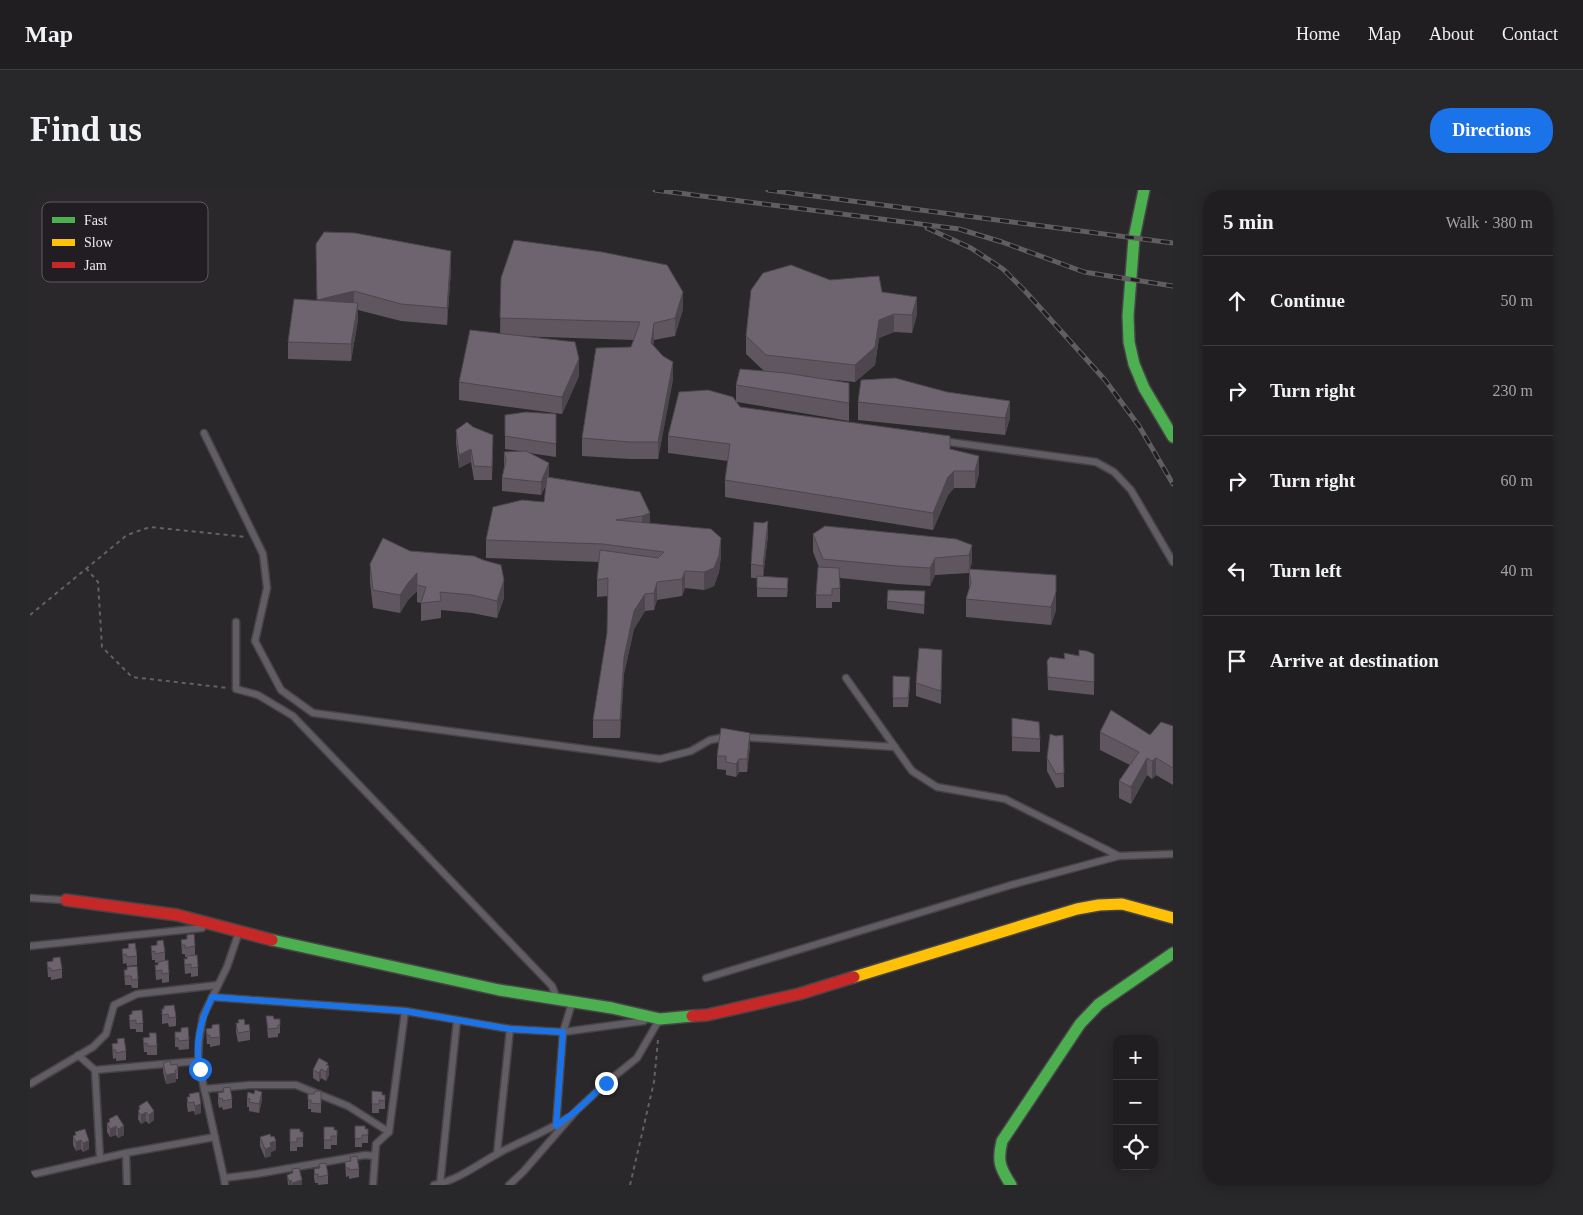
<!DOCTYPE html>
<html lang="en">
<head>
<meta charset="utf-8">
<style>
	body { margin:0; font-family:Georgia,serif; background:#282729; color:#f1f3f6 }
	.controls { position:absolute; right:15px; bottom:15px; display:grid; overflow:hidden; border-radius:10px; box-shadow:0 2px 12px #0003 }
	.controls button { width:45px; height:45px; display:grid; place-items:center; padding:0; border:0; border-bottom:1px solid #3d3c3e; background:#201e20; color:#f1f3f6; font:25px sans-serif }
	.stop { position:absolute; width:15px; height:15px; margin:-11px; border:4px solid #1a73e8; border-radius:50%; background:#fff }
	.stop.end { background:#1a73e8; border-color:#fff; box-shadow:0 1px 5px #0008 }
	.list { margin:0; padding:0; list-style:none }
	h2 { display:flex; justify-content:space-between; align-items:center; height:65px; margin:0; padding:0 20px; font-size:21px }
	h2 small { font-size:16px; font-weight:400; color:#a2a2a5 }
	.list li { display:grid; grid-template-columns:32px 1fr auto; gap:15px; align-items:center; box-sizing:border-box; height:90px; padding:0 20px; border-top:1px solid #3d3c3e }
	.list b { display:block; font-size:19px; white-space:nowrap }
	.list em { font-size:16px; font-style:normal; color:#a2a2a5 }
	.icon { flex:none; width:28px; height:28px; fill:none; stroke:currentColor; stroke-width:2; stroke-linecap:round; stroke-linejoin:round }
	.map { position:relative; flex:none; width:1143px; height:995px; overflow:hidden; border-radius:20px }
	header { display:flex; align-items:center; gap:30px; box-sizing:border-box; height:70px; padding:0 25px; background:#201e20; border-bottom:1px solid #3d3c3e }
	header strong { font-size:24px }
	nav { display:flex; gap:28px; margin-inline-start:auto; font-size:18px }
	.intro { display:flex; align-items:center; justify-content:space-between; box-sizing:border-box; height:120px; padding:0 30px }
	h1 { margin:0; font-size:35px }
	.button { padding:12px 22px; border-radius:20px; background:#1a73e8; color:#fff; font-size:18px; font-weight:700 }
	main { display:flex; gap:30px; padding:0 30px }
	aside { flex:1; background:#201e20; border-radius:20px; box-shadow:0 2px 12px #0003 }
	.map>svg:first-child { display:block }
</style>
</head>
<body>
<header>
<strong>Map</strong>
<nav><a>Home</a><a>Map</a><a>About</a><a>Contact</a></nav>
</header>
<div class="intro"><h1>Find us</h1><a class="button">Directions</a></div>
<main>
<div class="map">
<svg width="1143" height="995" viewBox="0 0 1143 995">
	<rect width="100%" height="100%" fill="#2a282b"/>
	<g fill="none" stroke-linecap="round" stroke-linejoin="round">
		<defs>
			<g id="lane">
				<path d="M174,243L233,364L237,398L225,451L251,500L283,523L630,569L661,561L680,550L696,547"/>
				<path d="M912,251L1066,272L1084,282L1101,300L1143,372"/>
				<path d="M206,432V499L228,505L263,526L522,796L526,806"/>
				<path d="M816,488L882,581L907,597L975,609L1089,666"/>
				<path d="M711,547L865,557"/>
				<path d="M0,708L34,710"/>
				<path d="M0,756L172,738"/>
				<path d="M676,788L981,695L1089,666L1143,664"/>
				<path d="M182,807L375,821L480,839L533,842L614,831"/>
				<path d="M48,865L65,880L70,969"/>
				<path d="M65,880L168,871"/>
				<path d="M0,894L63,857L76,844L84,815L107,804L188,795"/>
				<path d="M174,899L220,895H266L318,916L359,942"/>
				<path d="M526,936L533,842L542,813"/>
				<path d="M96,963L97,995"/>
				<path d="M467,964L480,839"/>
				<path d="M0,985L96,963L185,947"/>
				<path d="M194,988L226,984L335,965L345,966"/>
				<path d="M410,994L427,830"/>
				<path d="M195,995L194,988L168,871L169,850L173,826L197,777L209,742"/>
				<path d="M343,995L346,954L359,942L375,821"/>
				<path d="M404,995C428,990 447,975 467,964C490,951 515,943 537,928"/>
				<path d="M479,995L493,982L546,921L576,893L607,868L629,830"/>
			</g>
			<g id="fast">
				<path d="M1114,0L1104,48L1098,126L1099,152L1104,174L1114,198L1143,247"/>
				<path d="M242,750L469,800L582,818L630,829L662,826"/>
				<path d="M981,995C970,978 967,971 972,951L1050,834L1069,814L1143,763"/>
			</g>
			<path id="slow" d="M824,787L1047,719L1069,715L1092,714L1143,728"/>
			<g id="jam">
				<path d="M36,710L147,725L242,750"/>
				<path d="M662,826L677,825L769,804L824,787"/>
			</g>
		</defs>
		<use href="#lane" stroke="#464446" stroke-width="9"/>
		<use href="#fast" stroke="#464446" stroke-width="14"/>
		<use href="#slow" stroke="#464446" stroke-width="14"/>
		<use href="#jam" stroke="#464446" stroke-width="14"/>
		<g stroke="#646065" stroke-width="2" stroke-dasharray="4 4" stroke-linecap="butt">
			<path d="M56,378L68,392L72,457L102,487L198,498"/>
			<path d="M0,425L97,345L120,337L217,347"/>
			<path d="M600,995L624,892L628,850"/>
		</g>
		<use href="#lane" stroke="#625d64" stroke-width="6"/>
		<use href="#fast" stroke="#4caf50" stroke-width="11"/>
		<use href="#slow" stroke="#ffc107" stroke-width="11"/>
		<use href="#jam" stroke="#c62828" stroke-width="11"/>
		<defs>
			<g id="rail">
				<path d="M625,0L929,39L972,52L1054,82L1143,96"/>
				<path d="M738,0L1143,53"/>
				<path d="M897,38L941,58L973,79L995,101L1075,190L1109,236L1143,294"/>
			</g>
		</defs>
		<use href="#rail" stroke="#605e61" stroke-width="5"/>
		<use href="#rail" stroke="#211d22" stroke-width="3" stroke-dasharray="9" stroke-linecap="butt"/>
	</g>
	<g fill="#5f5660">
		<path d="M286,54L421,79L417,135L371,131L328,120V130L321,171L258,169V152L287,111Z"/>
		<path d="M471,88L653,119L645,146L624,150L623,155L643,189L628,269H600L552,266V248L601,157L604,150L484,146L549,186L532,224L429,210V192L470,144Z"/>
		<path d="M800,90L852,102L887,124L882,143L864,142L849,148L845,175L825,192L795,189L819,193V231L707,212L710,217L920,259L949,284L945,298H924L918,305L903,340L695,307V290L698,271L638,263V246L706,211V195L734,181L716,164V146Z"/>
		<path d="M828,212L980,228L975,245L828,230Z"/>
		<path d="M526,224V267L499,263L519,286V287L610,302L620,333L691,366L689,382L684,396L674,400L655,398L652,406L627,410L624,420L615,421L604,439L594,484L590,548H563V530L577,443L578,406L567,407V390L569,372L456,368V350L514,312L517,293L511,305L472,301V288L474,278V262L490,261L475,259V225Z"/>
		<path d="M443,237L463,245L462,290H444L441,272L429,278L426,253V240Z"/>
		<path d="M783,344L942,355V372L940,379L1026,420L1021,435L936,427V409L939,399V383L905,385L900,396L867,394L810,388V412H802V418H786V405L789,377L783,362Z"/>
		<path d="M738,345L733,387L758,397L757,407H727V388H721V374Z"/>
		<path d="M340,374L474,408L467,428L442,423L411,420V428L391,431V413L387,412V401L378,410L370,423L343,418L340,392Z"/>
		<path d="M895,401L894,424L857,419V411Z"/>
		<path d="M912,460L911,514L886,506V493Z"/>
		<path d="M1034,463L1049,466L1064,464V505L1018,500L1017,471L1034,469Z"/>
		<path d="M863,486L880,495L878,517H863Z"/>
		<path d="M982,528L1010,549V562L982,561Z"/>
		<path d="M1143,536V595L1126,585L1122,589L1117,585L1101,614L1089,608V591L1100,575L1070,560V542L1120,545Z"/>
		<path d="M1033,545L1034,597L1026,598L1017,581V568L1026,546Z"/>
		<path d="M720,556L717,582H709L706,587L696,585V580L687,579V566Z"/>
		<path d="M157,745L165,756V765L168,777V786L161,787V783L155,784L154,769H157V767H155V764H152L151,750L157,749Z"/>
		<path d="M127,751L135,762V771L139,783V792L132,793V789L126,790L125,775H128V772L125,773V770H122L121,756L127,755Z"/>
		<path d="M98,754L107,766V775L97,776L96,773L93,774L92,759L98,758Z"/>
		<path d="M23,768L32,779V788L21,790V787H18L17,772H23Z"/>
		<path d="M94,780L108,789V798H102L101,795H95Z"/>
		<path d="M132,819L146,827V836L139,837L138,833L132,834Z"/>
		<path d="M99,825L113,833V842H106V839H100Z"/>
		<path d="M236,826L244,829L250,835V843L248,844V847L238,848Z"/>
		<path d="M208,830L215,835L220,841V850L208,852L206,842V833H208Z"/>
		<path d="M182,835L190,847V855L180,857V854H177L176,839H182Z"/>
		<path d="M145,842L159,850V859L149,860L148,857H145Z"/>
		<path d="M113,848L127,856V865H117V862H114Z"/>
		<path d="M87,849L96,861V870L86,871V868L83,869L82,854L87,853Z"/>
		<path d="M133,873L141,875L148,880V889H146V892L136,894L133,882Z"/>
		<path d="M298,876L299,885L296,891L291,888L289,892L283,888V880Z"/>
		<path d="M193,898L202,909V918L193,920L192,917L189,918L188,912V903L193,902Z"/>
		<path d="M342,901L352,905H355V919H349V923H342Z"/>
		<path d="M159,904L171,923L165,925L164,921L158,922L157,916V907H159Z"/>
		<path d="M278,904L291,910V923L281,922V919H278Z"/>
		<path d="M217,908L232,910L229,923L219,921V917H217Z"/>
		<path d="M117,911L124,930L119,934L116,931L111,934L108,929L109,916Z"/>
		<path d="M87,925L94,945L88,948L86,945L80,947L77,942V933H79V929Z"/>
		<path d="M325,936L335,939H338V953H332V957H325Z"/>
		<path d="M294,937L304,940H307V955H301V959H294Z"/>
		<path d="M260,939L270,942H273V957H267V961H260Z"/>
		<path d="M45,942L59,959L53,962L51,959L46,961L43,955V946H45Z"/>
		<path d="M230,947L246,960L241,962V966L235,968L230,956Z"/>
		<path d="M320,967L329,979V987L319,989V986L316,987L315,972L320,971Z"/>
		<path d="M289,974L298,985V994L288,995V993H285L284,988V979L289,978Z"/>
		<path d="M262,979L272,995H258L257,985L262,983Z"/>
	</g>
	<g fill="#4d464e">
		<path d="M421,61V79L417,135V118Z"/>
		<path d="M324,101V119L287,127V110Z"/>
		<path d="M653,102V119L645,146V128Z"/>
		<path d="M887,107V124L882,143V125Z"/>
		<path d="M328,113V130L321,171V154Z"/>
		<path d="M864,124V142L849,148L845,175L825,192V175L849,130Z"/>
		<path d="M624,133V150L621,170V153Z"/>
		<path d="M549,169V186L532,224V207Z"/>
		<path d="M643,172V189L628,269V252Z"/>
		<path d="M980,211V228L975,245V228Z"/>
		<path d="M441,259V272L429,278V265Z"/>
		<path d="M949,266V284L945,298V281Z"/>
		<path d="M519,273V286L511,305V292Z"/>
		<path d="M924,281V298L918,305L903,340V323L918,287Z"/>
		<path d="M620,323V340L612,343V326Z"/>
		<path d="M738,331V345L733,389V376Z"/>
		<path d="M691,348V366L689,382L684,396L674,400V382Z"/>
		<path d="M942,355V372L939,383V365Z"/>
		<path d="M905,368V385L900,396V378Z"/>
		<path d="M655,381V398L652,406V389Z"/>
		<path d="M387,383V401L378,410L370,423V405L378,393Z"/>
		<path d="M474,390V408L467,428V411Z"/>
		<path d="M627,392V410L624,420V403Z"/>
		<path d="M1026,403V420L1021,435V417Z"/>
		<path d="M615,404V421L604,439L594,484L590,548V530L594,467L604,421Z"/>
		<path d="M720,543V556L717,582V569Z"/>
		<path d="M1117,568V585L1101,614V597Z"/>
		<path d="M1126,568V585L1122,589V571Z"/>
		<path d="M709,569V582L706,587V574Z"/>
		<path d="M298,873V879L299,876V885L296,891V875Z"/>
		<path d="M291,879V888L289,892V883Z"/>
		<path d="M146,883V892L136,894V885Z"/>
		<path d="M232,902V910L229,923V914Z"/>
		<path d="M171,914V923L165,925V916Z"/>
		<path d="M124,921V930L119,934V925Z"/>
		<path d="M116,922V931L111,934V925Z"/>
		<path d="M86,936V945L80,947V939Z"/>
		<path d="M94,936V945L88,948V939Z"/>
		<path d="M51,950V959L46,961V952Z"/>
		<path d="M59,951V959L53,962V953Z"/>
		<path d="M246,951V960L241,962V966L235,968V959L240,953Z"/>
		<path d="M261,990V995H259V991Z"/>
		<path d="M272,990V995H262V993Z"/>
	</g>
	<g fill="#6e6470" stroke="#4d464e">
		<path d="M294,42L325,43L421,61L417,118L371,114L324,101L287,110L286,54Z"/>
		<path d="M484,50L572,62L637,75L653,102L645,128L624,133L621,153L633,166L643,172L628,252H600L552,248L566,158L601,157L610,132L470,128L471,88Z"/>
		<path d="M761,75L800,90L849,86L852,102L887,107L882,125L864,124L849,130L845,157L825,175L736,165L716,146L721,100L733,83Z"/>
		<path d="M264,109L328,113L321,154L258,152Z"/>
		<path d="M440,140L545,152L549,169L532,207L429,192Z"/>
		<path d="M710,179L756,183L819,193V213L706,195Z"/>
		<path d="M865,188L917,202L980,211L975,228L828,212L831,190Z"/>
		<path d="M678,200L703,207L710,217L920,246V259L949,266L945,281H924L918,287L903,323L695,290L700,254L638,246L649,202Z"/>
		<path d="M496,222L526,224V254L475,246V225Z"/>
		<path d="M437,232L443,237L463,245L462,277L444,276L441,259L429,265L426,240Z"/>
		<path d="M496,261L519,273L511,292L472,288L476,270L474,262Z"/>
		<path d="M517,287L610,302L620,323L612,326L586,330L681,339L691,348L689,365L684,378L674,382L655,381L652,389L627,392L624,403L615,404L604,421L594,467L590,530H563L577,443L578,388L567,390L570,360L628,368L634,362L573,354L456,350L463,317L492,310L514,312Z"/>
		<path d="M738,331L733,376L721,374L724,332L733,333Z"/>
		<path d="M795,336L926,349L942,355L939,365L905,368L900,378L867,376L793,369L783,344Z"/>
		<path d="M353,348L380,361L444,366L453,370L471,375L474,390L467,411L442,405L410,402L411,411L391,413L396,397L387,395V383L378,393L370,405L343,400L340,374Z"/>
		<path d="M788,377L809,378L810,398L802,399V405H786Z"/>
		<path d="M939,379L1026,385V402L1021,417L936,409L941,393Z"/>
		<path d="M727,386L758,388L757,399L727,398Z"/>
		<path d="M858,400L895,401L894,415L857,411Z"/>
		<path d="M889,458L912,460L911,501L886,493Z"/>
		<path d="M1049,460L1057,461L1064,464V492L1018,487L1017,471L1020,467L1035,469L1034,463L1049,466Z"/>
		<path d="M863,486L880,487L878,508H863Z"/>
		<path d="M1081,520L1120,545L1131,532L1143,536V578L1126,568L1122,571L1117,568L1101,597L1089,591L1109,562L1070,542Z"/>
		<path d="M982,528L1009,532L1010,549L982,547Z"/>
		<path d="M691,538L720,543L717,569H709L706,574L696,572V566H687Z"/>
		<path d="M1020,544L1026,546L1033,545L1034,583L1026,584L1017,568Z"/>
		<path d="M164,744L165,756L155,758V755H152L151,750L157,749V745Z"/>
		<path d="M133,750L135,762L125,764V761L122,762L121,756L127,755V751Z"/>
		<path d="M105,753L107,766L97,767L96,764L93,765L92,759L99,758L98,754Z"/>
		<path d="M167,765L168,777L161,778V774L155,775L154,769H157V766Z"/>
		<path d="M30,767L32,779L21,781V778H18L17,772L23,771V768Z"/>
		<path d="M138,770L139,783L132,784V780L126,781L125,775H128V772Z"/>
		<path d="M107,776L108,789L102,790L101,786H95L94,780H97V777Z"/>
		<path d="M144,815L146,827L139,828L138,824L132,825V819H134V816Z"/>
		<path d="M112,820L113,833L106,834V830L100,831L99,825L102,824V821Z"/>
		<path d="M236,826H243L244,829H250V835H248V838L238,839Z"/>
		<path d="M214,829L215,835L219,834L220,841L208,843L206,833H209L208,830Z"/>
		<path d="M189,834L190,847L180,848V845H177L176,839L182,838V835Z"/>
		<path d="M158,837L159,850L149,851L148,848H145V842H151V838Z"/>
		<path d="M119,843H126L127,856H117V853L114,854L113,848L120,847Z"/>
		<path d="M94,848L96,861L86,863V860H83L82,854L88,853L87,849Z"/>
		<path d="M289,868L298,873L296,875L299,876L296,882L291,879L289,883L283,880Z"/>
		<path d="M140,871L141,875L147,874L148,880H145L146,883L136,885L133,873Z"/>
		<path d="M200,897L202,909L193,911L192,908L189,909L188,903L194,902L193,898Z"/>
		<path d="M225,900L232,902L229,914L219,912L220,909L217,908L218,902L224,904Z"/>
		<path d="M285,901H291V914L281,913V910H278V904H284Z"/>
		<path d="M342,901L352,902V905H355V911L349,910V914H342Z"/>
		<path d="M169,902L171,914L165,916L164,912L158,913L157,907H160L159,904Z"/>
		<path d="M117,911L124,921L119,925L116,922L111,925L108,921L110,919L109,916Z"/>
		<path d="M87,925L94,936L88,939L86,936L80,939L77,933L80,932L79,929Z"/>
		<path d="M325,936H335V939H338V945H332V948L325,949Z"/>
		<path d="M294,937H304V940H307V946H301V950H294Z"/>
		<path d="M55,939L59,951L53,953L51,950L46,952L43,946L46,945L45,942Z"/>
		<path d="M260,939H270V942H273V948H267V952H260Z"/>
		<path d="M240,944L241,947L244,946L246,951L240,953L241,957L235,959L230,947Z"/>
		<path d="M327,966L329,979L319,980V978H316L315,972L321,971L320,967Z"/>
		<path d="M296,973L298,985L288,987V984L285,985L284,979L290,978L289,974Z"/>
		<path d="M269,978L272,990L262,993L261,990L259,991L257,985L263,983L262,979Z"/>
	</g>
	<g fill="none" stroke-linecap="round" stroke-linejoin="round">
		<path stroke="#1a73e8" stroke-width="6" d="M170,879C164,853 171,830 182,807L375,821L480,839L533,842L526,936L546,921L576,893"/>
	</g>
	<rect x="12" y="12" width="166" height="80" rx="8" fill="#211d22" stroke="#5f5b60" stroke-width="1"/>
	<rect x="22" y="27" width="23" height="6" fill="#4caf50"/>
	<rect x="22" y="49" width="23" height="7" fill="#ffc107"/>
	<rect x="22" y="72" width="23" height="6" fill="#c62828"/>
	<g font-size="14" fill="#efecef">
		<text x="54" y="35">Fast</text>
		<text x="54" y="57">Slow</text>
		<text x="54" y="80">Jam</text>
	</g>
</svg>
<div class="controls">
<button>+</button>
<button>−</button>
<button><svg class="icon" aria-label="locate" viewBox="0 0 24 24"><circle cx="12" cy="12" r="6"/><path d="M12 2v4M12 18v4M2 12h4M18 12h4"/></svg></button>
</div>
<div class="stop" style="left:170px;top:879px"></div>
<div class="stop end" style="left:576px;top:893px"></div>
</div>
<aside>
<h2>5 min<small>Walk · 380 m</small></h2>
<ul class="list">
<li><svg class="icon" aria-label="ahead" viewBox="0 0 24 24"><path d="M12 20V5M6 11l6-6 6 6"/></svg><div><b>Continue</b></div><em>50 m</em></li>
<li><svg class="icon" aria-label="right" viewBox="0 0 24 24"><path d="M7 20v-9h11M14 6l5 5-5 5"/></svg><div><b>Turn right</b></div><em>230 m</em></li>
<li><svg class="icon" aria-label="right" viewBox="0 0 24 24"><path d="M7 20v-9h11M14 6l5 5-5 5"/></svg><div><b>Turn right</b></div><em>60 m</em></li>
<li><svg class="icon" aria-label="left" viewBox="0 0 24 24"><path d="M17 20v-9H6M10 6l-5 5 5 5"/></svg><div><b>Turn left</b></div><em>40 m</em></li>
<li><svg class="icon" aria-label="arrive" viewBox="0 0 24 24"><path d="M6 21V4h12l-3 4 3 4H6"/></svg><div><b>Arrive at destination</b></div></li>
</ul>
</aside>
</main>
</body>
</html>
